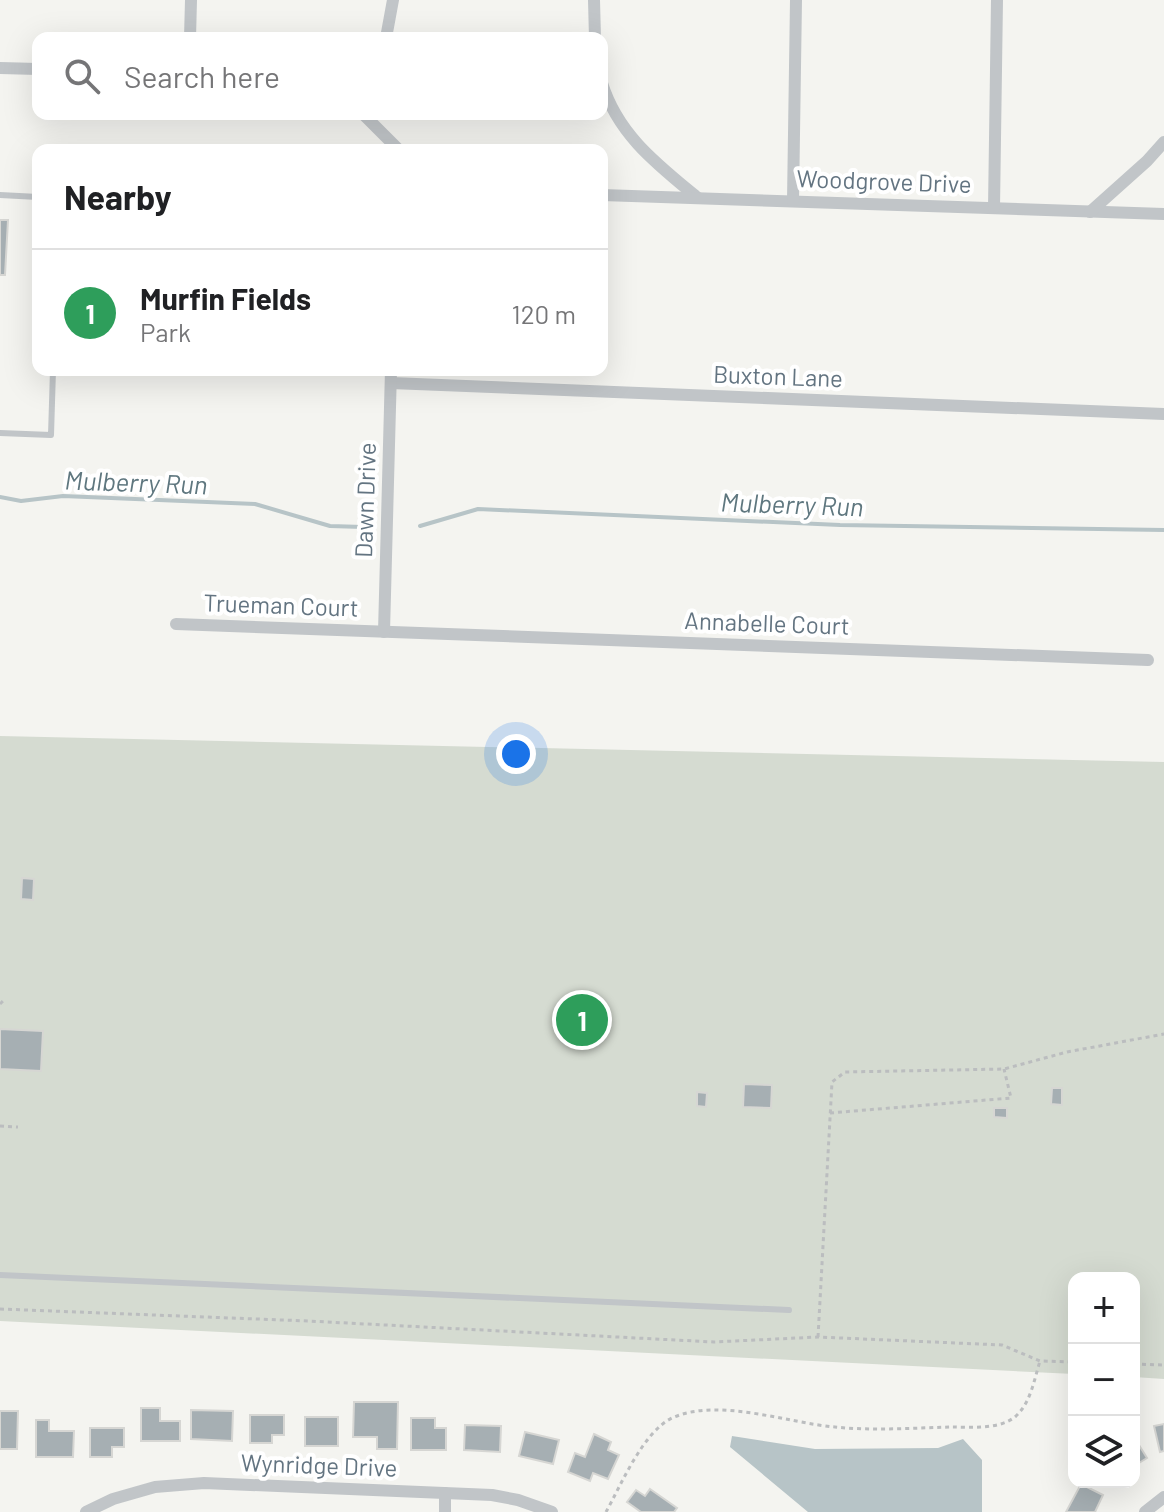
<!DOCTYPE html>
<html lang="en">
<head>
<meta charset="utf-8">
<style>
	body { margin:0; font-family:Barlow,sans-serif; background:#f6f6f6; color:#202124 }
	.controls { position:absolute; right:24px; bottom:24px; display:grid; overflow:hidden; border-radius:16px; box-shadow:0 8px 32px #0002 }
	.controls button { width:72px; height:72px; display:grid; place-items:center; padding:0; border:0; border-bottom:2px solid #e0e0e0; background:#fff; color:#202124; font:40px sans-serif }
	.you { position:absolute; left:516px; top:754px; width:28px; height:28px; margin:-20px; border:6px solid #fff; border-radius:50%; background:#1a73e8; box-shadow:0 0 0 12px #1a73e833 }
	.badge { display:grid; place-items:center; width:52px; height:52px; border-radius:50%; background:#e14d23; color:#fff; font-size:26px; font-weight:700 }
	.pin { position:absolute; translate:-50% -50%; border:4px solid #fff; box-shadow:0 2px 8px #0006 }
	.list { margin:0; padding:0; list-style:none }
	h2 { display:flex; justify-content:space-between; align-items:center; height:104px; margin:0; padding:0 32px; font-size:34px }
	h2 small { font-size:26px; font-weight:400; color:#757577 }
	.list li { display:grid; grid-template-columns:52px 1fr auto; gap:24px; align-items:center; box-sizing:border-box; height:128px; padding:0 32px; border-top:2px solid #e0e0e0 }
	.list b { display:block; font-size:30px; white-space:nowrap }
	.list p { margin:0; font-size:26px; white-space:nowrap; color:#757577 }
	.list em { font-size:26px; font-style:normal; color:#757577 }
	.icon { flex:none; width:44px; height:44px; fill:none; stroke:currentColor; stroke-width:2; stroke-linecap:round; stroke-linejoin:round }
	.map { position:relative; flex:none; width:1164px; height:1512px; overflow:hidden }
	.search { position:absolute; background:#fff; box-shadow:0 8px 32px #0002; left:32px; top:32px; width:576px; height:88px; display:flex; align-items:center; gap:20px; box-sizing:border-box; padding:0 28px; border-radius:16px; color:#757577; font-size:30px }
	.panel { position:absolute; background:#fff; box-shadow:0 8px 32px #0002; left:32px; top:144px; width:576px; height:232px; border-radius:16px }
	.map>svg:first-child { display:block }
</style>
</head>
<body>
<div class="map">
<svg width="1164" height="1512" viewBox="0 0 1164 1512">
	<rect width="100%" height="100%" fill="#f4f4f0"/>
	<path fill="#d5dbd1" d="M0,736L1164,762V1379L1134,1377V1278H1074V1374L0,1321Z"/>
	<path fill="#b7c4c7" d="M732,1436L815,1449L938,1448L963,1439L982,1460V1512H808L730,1447Z"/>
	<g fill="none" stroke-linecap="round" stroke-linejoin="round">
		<g stroke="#b7c4c7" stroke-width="4">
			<path d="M0,497L21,501L63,496L255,504L330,526L363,527"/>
			<path d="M420,526L478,509L840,525L1164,530"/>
		</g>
	</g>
	<g fill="#a6afb3" stroke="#d6d6d3" stroke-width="2">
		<path d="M0,220H8L5,275H0Z"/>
		<path d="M22,878L34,879L33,900L21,899Z"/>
		<path d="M0,1029L43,1031L41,1071L0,1069Z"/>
		<path d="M744,1084L772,1085L771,1108L743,1107Z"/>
		<path d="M1052,1088H1062V1105L1051,1104Z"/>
		<path d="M697,1092L707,1093L706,1107L697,1106Z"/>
		<path d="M994,1108H1007V1118L994,1117Z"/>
		<path d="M354,1402H398L397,1449H377V1437H353Z"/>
		<path d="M141,1408H160V1421H180V1441H141Z"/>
		<path d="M191,1410L233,1411L232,1441L191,1439Z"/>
		<path d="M0,1411H18L17,1449H0Z"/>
		<path d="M250,1415H284V1435H272V1443H250Z"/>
		<rect x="305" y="1417" width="33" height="29"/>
		<path d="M411,1418H435V1428H446V1450H411Z"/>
		<path d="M36,1420H49V1431H74L73,1457H36Z"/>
		<path d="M1164,1424V1451L1160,1452L1154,1426Z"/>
		<path d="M465,1425L501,1426L500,1452L464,1450Z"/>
		<path d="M90,1428H124V1447H112V1457H90Z"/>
		<path d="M525,1432L559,1440L553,1464L519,1456Z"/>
		<path d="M594,1434L611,1442L608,1450L619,1455L608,1479L593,1473L590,1481L568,1472L575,1453L585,1457Z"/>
		<path d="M1134,1437L1147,1458L1134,1466Z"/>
		<path d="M1081,1484L1103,1495L1095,1512H1066Z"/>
		<path d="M650,1489L677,1508L674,1512H641L627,1502L636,1490L645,1496Z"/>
	</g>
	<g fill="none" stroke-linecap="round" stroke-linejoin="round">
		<g stroke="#bbbdbf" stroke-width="3" stroke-dasharray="4 4" stroke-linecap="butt">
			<path d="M0,1004L4,1000"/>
			<path d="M830,1113L1011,1098L1004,1069"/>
			<path d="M0,1126L18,1127"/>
			<path d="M0,1309L308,1321L714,1342L818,1337L1002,1345L1040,1361L1074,1362"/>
			<path d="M818,1337L832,1082L845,1072L1004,1069L1067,1052L1164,1034"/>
			<path d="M1134,1364L1164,1365"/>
			<path d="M606,1512C621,1485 643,1432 672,1418C718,1397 787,1423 835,1427C873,1431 913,1428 951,1427C971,1427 1000,1430 1016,1416C1031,1402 1034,1380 1040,1361"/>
		</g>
		<g stroke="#c1c5c8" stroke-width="6">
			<path d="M0,195L38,197"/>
			<path d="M0,433L51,435L53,370"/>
			<path d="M0,1275L789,1310"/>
		</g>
		<g stroke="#c1c5c8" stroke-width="12">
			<path d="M594,0L595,38"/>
			<path d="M190,38L191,0"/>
			<path d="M386,38L393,0"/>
			<path d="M0,68L38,69"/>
			<path d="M602,83C618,135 658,165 698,198"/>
			<path d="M363,114L399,150"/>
			<path d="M602,195L1164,214"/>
			<path d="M793,201L796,0"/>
			<path d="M994,208L997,0"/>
			<path d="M1090,212L1147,161L1164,142"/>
			<path d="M391,383L1164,414"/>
			<path d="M176,624L1148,660"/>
			<path d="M384,632L391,370"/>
			<path d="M86,1512L113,1499L155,1487L204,1483L492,1495L518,1500L552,1512"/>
			<path d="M445,1512V1493"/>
			<path d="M1145,1512L1164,1497"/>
		</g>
	</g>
	<g text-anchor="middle" stroke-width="8" stroke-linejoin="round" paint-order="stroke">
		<g font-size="24" fill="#637481" stroke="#fff">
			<text transform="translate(884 182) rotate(2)" y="8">Woodgrove Drive</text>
			<text transform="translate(778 377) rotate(2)" y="8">Buxton Lane</text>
			<text transform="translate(366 500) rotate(-88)" y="8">Dawn Drive</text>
			<text transform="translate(281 606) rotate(2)" y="8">Trueman Court</text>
			<text transform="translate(767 624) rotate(2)" y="8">Annabelle Court</text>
			<text transform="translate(319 1466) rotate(2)" y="8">Wynridge Drive</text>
		</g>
		<g font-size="26" font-style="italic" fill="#5f777f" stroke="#fff">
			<text transform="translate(136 483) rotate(2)" y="9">Mulberry Run</text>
			<text transform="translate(792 505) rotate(2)" y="9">Mulberry Run</text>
		</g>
	</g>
</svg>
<div class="controls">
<button>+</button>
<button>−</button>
<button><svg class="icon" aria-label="layers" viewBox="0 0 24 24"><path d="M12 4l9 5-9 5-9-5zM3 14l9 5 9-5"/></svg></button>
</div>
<div class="you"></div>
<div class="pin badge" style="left:582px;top:1020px;background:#2e9e5b">1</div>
<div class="search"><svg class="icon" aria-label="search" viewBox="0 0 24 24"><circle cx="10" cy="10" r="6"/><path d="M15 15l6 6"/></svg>Search here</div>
<section class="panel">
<h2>Nearby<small></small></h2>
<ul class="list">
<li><span class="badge" style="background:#2e9e5b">1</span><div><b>Murfin Fields</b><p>Park</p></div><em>120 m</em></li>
</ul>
</section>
</div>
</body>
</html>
